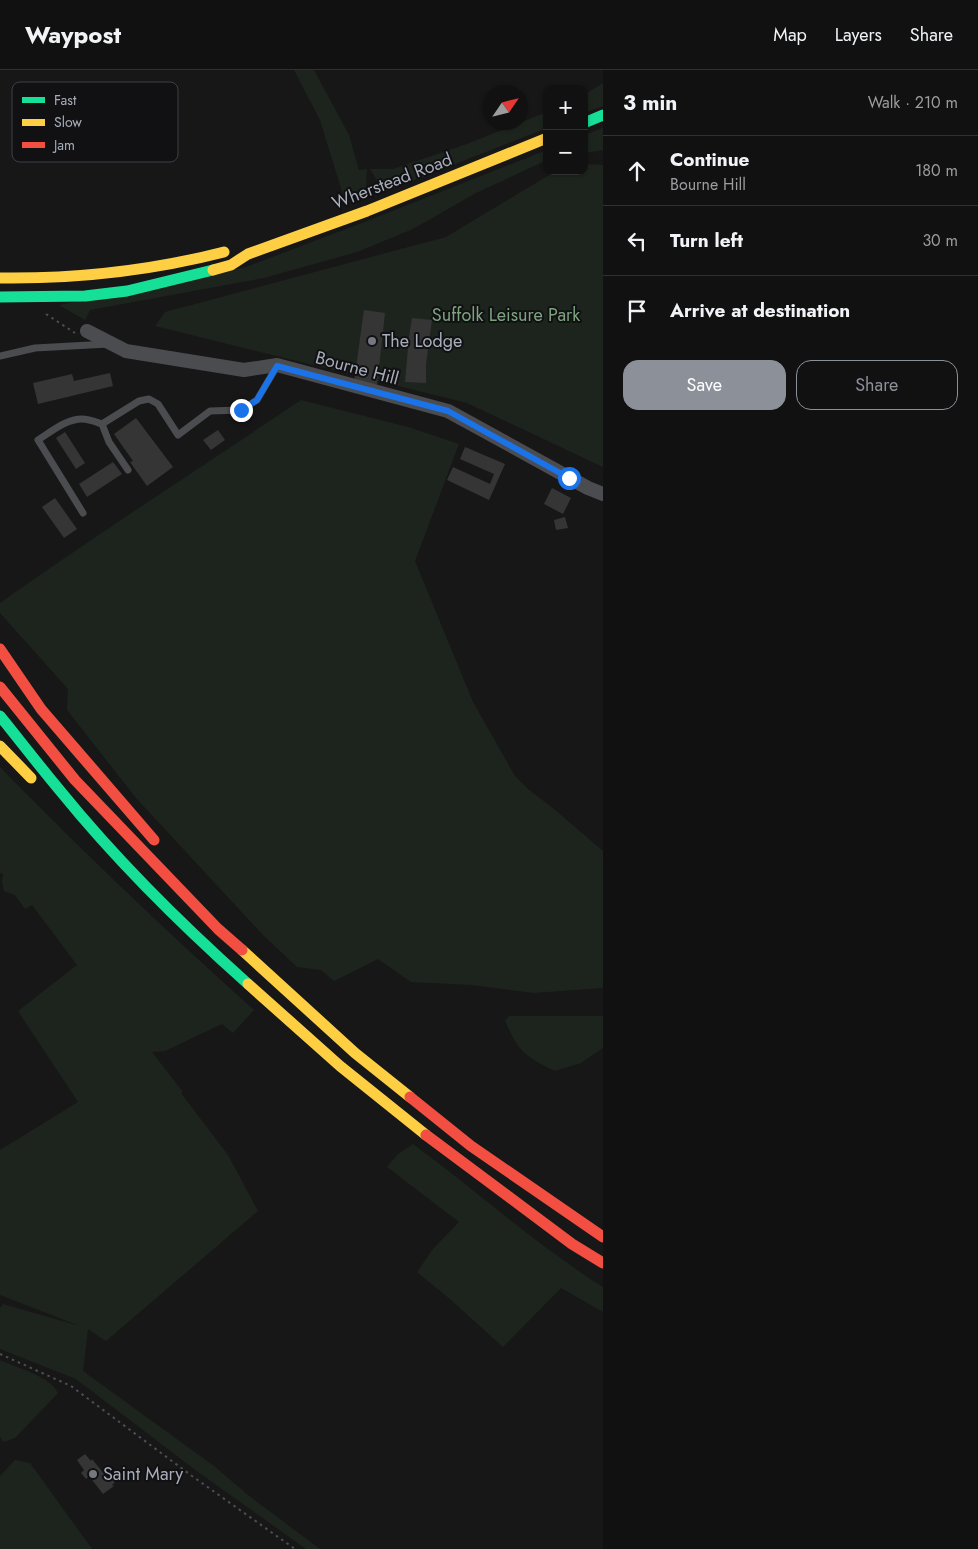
<!DOCTYPE html>
<html lang="en">
<head>
<meta charset="utf-8">
<style>
	body { margin:0; font-family:Jost,sans-serif; background:#1a1a1a; color:#f1f3f6 }
	.controls { position:absolute; right:15px; top:15px; display:grid; overflow:hidden; border-radius:10px; box-shadow:0 1px 4px #0004 }
	.controls button { width:45px; height:45px; display:grid; place-items:center; padding:0; border:0; border-bottom:1px solid #303131; background:#111; color:#f1f3f6; font:25px sans-serif }
	.compass { position:absolute; left:483px; top:15px; width:45px; height:45px; border-radius:50%; background:#111; box-shadow:0 1px 4px #0004; rotate:55deg }
	.stop { position:absolute; width:15px; height:15px; margin:-11px; border:4px solid #1a73e8; border-radius:50%; background:#fff }
	.stop.end { background:#1a73e8; border-color:#fff; box-shadow:0 1px 5px #0008 }
	.list { margin:0; padding:0; list-style:none }
	h2 { display:flex; justify-content:space-between; align-items:center; height:65px; margin:0; padding:0 20px; font-size:21px }
	h2 small { font-size:16px; font-weight:400; color:#9c9d9f }
	.list li { display:grid; grid-template-columns:32px 1fr auto; gap:15px; align-items:center; box-sizing:border-box; height:70px; padding:0 20px; border-top:1px solid #303131 }
	.list b { display:block; font-size:19px; white-space:nowrap }
	.list p { margin:0; font-size:16px; white-space:nowrap; color:#9c9d9f }
	.list em { font-size:16px; font-style:normal; color:#9c9d9f }
	.actions { display:flex; gap:10px; padding:15px 20px }
	.actions a { flex:1; padding:11px 0; border:1px solid #8c9099; border-radius:15px; text-align:center; font-size:18px; color:#8c9099 }
	.actions .main { background:#8c9099; color:#fff }
	.icon { flex:none; width:28px; height:28px; fill:none; stroke:currentColor; stroke-width:2; stroke-linecap:round; stroke-linejoin:round }
	.map { position:relative; flex:none; width:603px; height:1479px; overflow:hidden }
	header { display:flex; align-items:center; gap:30px; box-sizing:border-box; height:70px; padding:0 25px; background:#111; border-bottom:1px solid #303131 }
	header strong { font-size:24px }
	nav { display:flex; gap:28px; margin-inline-start:auto; font-size:18px }
	main { display:flex }
	aside { flex:1; background:#111 }
	.map>svg:first-child { display:block }
</style>
</head>
<body>
<header>
<strong>Waypost</strong>
<nav><a>Map</a><a>Layers</a><a>Share</a></nav>
</header>
<main>
<div class="map">
<svg width="603" height="1479" viewBox="0 0 603 1479">
	<rect width="100%" height="100%" fill="#171717"/>
	<g fill="#1d241d">
		<path d="M294,0H314L349,65L359,100L367,99L366,118L344,128L320,50Z"/>
		<path d="M603,13V36L584,43V25Z"/>
		<path d="M547,42V58L384,122L370,99H393L467,74Z"/>
		<path d="M603,58V80L584,83V65Z"/>
		<path d="M547,80V90L476,123L413,159L357,182L264,208L90,240L85,250L59,235L246,197L367,151Z"/>
		<path d="M584,94L603,95V397L467,333L155,256L165,242L446,167L556,101H584Z"/>
		<path d="M301,330L408,357L459,374L415,491L473,632L515,706L528,719L554,739L603,781V918L533,923L472,915L411,912L378,889L334,911L321,900L297,897L264,866L136,728L67,640L68,619L0,543V533C99,463 200,398 301,330Z"/>
		<path d="M0,697C82,781 167,862 254,940L233,963L222,954L165,981L152,982L183,1022L181,1023L228,1085L258,1141L106,1271L88,1259L83,1301L214,1396L248,1425L320,1479H306L198,1402L76,1309L0,1279V1238L3,1234L80,1256L0,1225V1080L78,1032L18,941L77,895L32,835L25,839L15,825L4,821L2,811L3,804L0,803Z"/>
		<path d="M509,946H603V978L581,993L555,1001C524,986 519,982 505,951Z"/>
		<path d="M413,1074C477,1121 536,1175 603,1217V1242L561,1218L503,1277L451,1230L417,1202L433,1179L459,1152L387,1097L398,1084Z"/>
		<path d="M0,1290C17,1298 50,1306 58,1323L15,1368L4,1372L0,1367Z"/>
		<path d="M15,1390L30,1393L92,1479H0V1406Z"/>
	</g>
	<g fill="#353536">
		<path d="M364,240L385,243L377,315L354,312Z"/>
		<path d="M412,248L432,250L426,294V313L405,312L409,267Z"/>
		<path d="M110,303L113,316L38,334L33,313L72,304L74,311Z"/>
		<path d="M136,348L173,397L147,416L130,392L133,391L114,364Z"/>
		<path d="M218,360L225,370L211,380L203,370Z"/>
		<path d="M65,362L85,393L76,399L56,368Z"/>
		<path d="M465,377L505,394L489,430L447,410L453,397L490,414L494,404L460,389Z"/>
		<path d="M113,392L122,404L87,427L79,414Z"/>
		<path d="M552,418L571,428L563,444L544,434Z"/>
		<path d="M55,428L77,459L64,468L42,437Z"/>
		<path d="M565,447L568,458L556,460L554,450Z"/>
		<path d="M85,1384L91,1391L92,1389L109,1410L112,1408L115,1412L112,1415L114,1416L103,1424L89,1406L86,1409L81,1403L84,1400L77,1390Z"/>
	</g>
	<g fill="none" stroke-linecap="round" stroke-linejoin="round">
		<g stroke="#4d4e52" stroke-width="2" stroke-dasharray="2.5 4" stroke-linecap="butt">
			<path d="M46,244L75,263"/>
			<path d="M0,1284L71,1316L192,1406L295,1479"/>
		</g>
		<g stroke="#4b4c50" stroke-width="7">
			<path d="M0,286L35,278L108,274"/>
			<path d="M102,354L109,372L128,400"/>
			<path d="M83,443L38,370C51,362 66,349 82,349C89,349 96,352 102,354L139,331L149,329L158,334L178,365L210,341L241,340L257,330L277,296"/>
		</g>
		<path stroke="#4b4c50" stroke-width="14" d="M87,261L126,281L244,300L277,295L448,341L588,418L603,424"/>
		<g stroke="#16e098" stroke-width="11">
			<path d="M584,53L603,45"/>
			<path d="M0,227L85,226L127,221L213,200"/>
			<path d="M0,646C21,672 41,698 62,723C118,792 182,855 248,914"/>
		</g>
		<g stroke="#ffcf43" stroke-width="11">
			<path d="M213,200L231,195L248,184L367,141L547,68"/>
			<path d="M0,208C76,209 150,201 224,182"/>
			<path d="M0,676L31,708"/>
			<path d="M242,880L355,983L410,1027"/>
			<path d="M248,914L340,996L426,1065"/>
		</g>
		<g stroke="#f24e42" stroke-width="11">
			<path d="M0,579L41,639L154,770"/>
			<path d="M0,617L75,710L218,859L242,880"/>
			<path d="M410,1027L471,1076L603,1167"/>
			<path d="M426,1065L572,1174L603,1193"/>
		</g>
	</g>
	<g fill="none" stroke-linecap="round" stroke-linejoin="round">
		<path stroke="#1a73e8" stroke-width="6" d="M241,340L257,330L277,296L448,341L569,408"/>
	</g>
	<g fill="#757880" stroke="#111113" stroke-width="2">
		<circle cx="372" cy="271" r="5"/>
		<circle cx="93" cy="1404" r="5"/>
	</g>
	<g text-anchor="middle" stroke-width="4" stroke-linejoin="round" paint-order="stroke">
		<g font-size="18" fill="#a7adb9" stroke="#111113">
			<text transform="translate(392 111) rotate(-21)" y="6">Wherstead Road</text>
			<text transform="translate(357 298) rotate(15)" y="6">Bourne Hill</text>
		</g>
		<g font-size="18" fill="#7da47f" stroke="#111113">
			<text x="506" y="251">Suffolk Leisure Park</text>
		</g>
		<g font-size="18" fill="#a7adb9" stroke="#111113" text-anchor="start">
			<text x="382" y="277">The Lodge</text>
			<text x="103" y="1410">Saint Mary</text>
		</g>
	</g>
	<rect x="12" y="12" width="166" height="80" rx="8" fill="#111113" stroke="#3e4045" stroke-width="1"/>
	<rect x="22" y="27" width="23" height="6" fill="#16e098"/>
	<rect x="22" y="49" width="23" height="7" fill="#ffcf43"/>
	<rect x="22" y="72" width="23" height="6" fill="#f24e42"/>
	<g font-size="14" fill="#a7adb9">
		<text x="54" y="35">Fast</text>
		<text x="54" y="57">Slow</text>
		<text x="54" y="80">Jam</text>
	</g>
</svg>
<div class="controls">
<button>+</button>
<button>−</button>
</div>
<svg class="compass" viewBox="-18 -18 36 36"><path d="M0-13l5 13h-10z" fill="#e53935"/><path d="M0 13l5-13h-10z" fill="#9c9d9f"/></svg>
<div class="stop" style="left:569px;top:408px"></div>
<div class="stop end" style="left:241px;top:340px"></div>
</div>
<aside>
<h2>3 min<small>Walk · 210 m</small></h2>
<ul class="list">
<li><svg class="icon" aria-label="ahead" viewBox="0 0 24 24"><path d="M12 20V5M6 11l6-6 6 6"/></svg><div><b>Continue</b><p>Bourne Hill</p></div><em>180 m</em></li>
<li><svg class="icon" aria-label="left" viewBox="0 0 24 24"><path d="M17 20v-9H6M10 6l-5 5 5 5"/></svg><div><b>Turn left</b></div><em>30 m</em></li>
<li><svg class="icon" aria-label="arrive" viewBox="0 0 24 24"><path d="M6 21V4h12l-3 4 3 4H6"/></svg><div><b>Arrive at destination</b></div></li>
</ul>
<div class="actions"><a class="main">Save</a><a>Share</a></div>
</aside>
</main>
</body>
</html>
